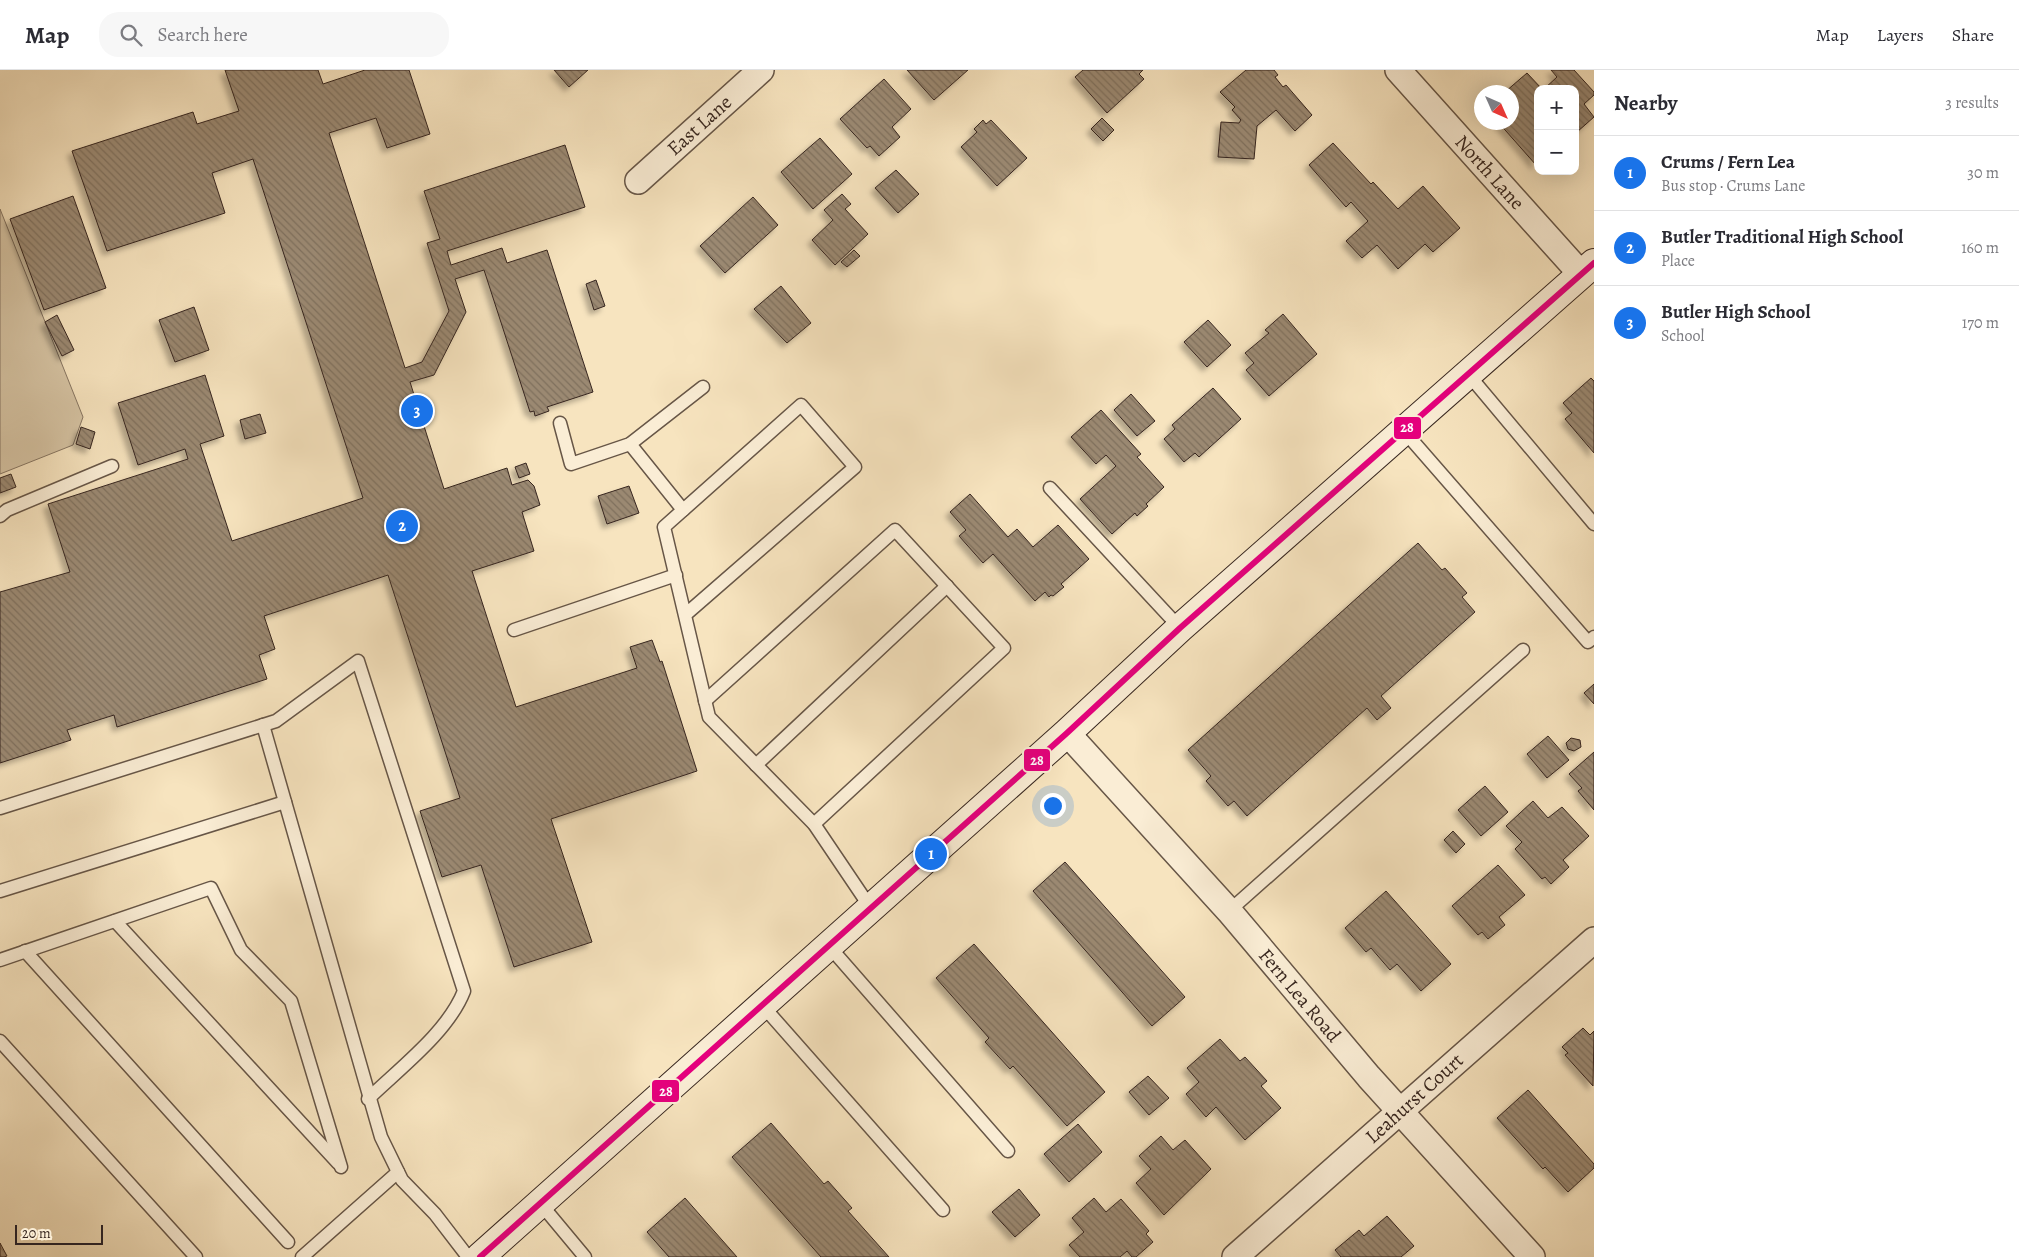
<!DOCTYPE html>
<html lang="en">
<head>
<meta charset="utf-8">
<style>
	body { margin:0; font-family:Alegreya,serif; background:#f7f7f7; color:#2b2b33 }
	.controls { position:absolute; right:15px; top:15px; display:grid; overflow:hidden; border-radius:10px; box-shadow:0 5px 20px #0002 }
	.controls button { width:45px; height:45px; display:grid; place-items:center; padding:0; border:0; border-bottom:1px solid #e1e1e2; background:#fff; color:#2b2b33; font:25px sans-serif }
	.compass { position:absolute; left:1474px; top:15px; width:45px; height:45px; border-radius:50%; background:#fff; box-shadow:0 5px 20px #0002; rotate:135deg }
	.scale { position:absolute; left:15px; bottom:12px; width:88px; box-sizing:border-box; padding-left:5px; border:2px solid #37261f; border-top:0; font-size:14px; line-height:18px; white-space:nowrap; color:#37261f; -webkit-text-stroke:4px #faedd5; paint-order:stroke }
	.you { position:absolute; left:1052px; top:735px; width:18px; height:18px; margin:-12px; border:4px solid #fff; border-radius:50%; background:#1a73e8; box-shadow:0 0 0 8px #1a73e833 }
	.badge { display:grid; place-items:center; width:32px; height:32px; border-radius:50%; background:#1a73e8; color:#fff; font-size:16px; font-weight:700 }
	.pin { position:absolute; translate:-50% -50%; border:2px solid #fff; box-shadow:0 1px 5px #0006 }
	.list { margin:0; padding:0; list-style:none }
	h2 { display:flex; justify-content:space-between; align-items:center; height:65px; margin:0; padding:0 20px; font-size:21px }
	h2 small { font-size:16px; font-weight:400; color:#7c7c81 }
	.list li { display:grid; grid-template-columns:32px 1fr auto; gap:15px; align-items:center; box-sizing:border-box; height:75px; padding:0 20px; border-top:1px solid #e1e1e2 }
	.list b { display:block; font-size:19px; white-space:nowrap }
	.list p { margin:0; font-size:16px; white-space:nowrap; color:#7c7c81 }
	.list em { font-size:16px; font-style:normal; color:#7c7c81 }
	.icon { flex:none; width:28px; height:28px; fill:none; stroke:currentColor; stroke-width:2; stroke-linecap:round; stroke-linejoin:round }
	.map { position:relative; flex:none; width:1594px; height:1187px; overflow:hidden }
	header { display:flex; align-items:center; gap:30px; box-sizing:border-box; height:70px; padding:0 25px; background:#fff; border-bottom:1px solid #e1e1e2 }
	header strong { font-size:24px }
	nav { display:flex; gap:28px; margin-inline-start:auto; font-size:18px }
	.search { width:350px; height:45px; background:#f7f7f7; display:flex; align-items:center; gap:12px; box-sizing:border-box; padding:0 18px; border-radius:20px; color:#7c7c81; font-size:19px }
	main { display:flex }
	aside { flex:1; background:#fff }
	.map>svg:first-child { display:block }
</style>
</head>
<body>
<header>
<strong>Map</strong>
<div class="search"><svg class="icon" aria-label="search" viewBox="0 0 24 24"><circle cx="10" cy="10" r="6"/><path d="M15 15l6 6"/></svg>Search here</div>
<nav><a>Map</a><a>Layers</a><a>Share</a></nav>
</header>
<main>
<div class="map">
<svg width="1594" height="1187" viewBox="0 0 1594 1187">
	<defs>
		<pattern id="building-back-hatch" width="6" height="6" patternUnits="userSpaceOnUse" patternTransform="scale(1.25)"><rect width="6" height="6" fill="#9b8972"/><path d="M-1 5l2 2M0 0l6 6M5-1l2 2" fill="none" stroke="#7f705d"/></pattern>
		<filter id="shadow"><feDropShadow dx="-4.5" dy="4.5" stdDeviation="2.5" flood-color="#0004"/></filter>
	</defs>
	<rect width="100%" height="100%" fill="#f7e4bf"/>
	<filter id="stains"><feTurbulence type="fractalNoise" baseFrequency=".004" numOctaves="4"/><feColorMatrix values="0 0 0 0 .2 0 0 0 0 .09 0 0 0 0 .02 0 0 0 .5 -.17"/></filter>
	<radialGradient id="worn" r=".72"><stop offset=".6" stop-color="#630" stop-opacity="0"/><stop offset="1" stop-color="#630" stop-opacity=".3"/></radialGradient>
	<path fill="#d6c4a4" stroke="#867562" d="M0,139L83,347L73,375L0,404Z"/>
	<g fill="url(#building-back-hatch)" stroke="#37261f" filter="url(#shadow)">
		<path d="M225,0H318L323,14L365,0H409L430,64L387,78L376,48L329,63L405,298L422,292L449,241L427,173L440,169L424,121L565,75L585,137L447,181L451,195L502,178L507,193L547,180L593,322L547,337L549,341L535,346L534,341L530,342L484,200L455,209L466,242L434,305L410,312L444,419L507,398L512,415L528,410L534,416L540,435L522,442L534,481L472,501L516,637L637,598L630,577L652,570L660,592L662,591L697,701L551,749L592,872L514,897L481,795L442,807L420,741L460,728L388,505L264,546L275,579L259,585L267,609L117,657L114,645L67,660L71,670L0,693V522L70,502L48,434L188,389L185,379L138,395L118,333L205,305L224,366L200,374L232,471L363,428L253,89L212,103L225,143L107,181L72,81L193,42L197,54L239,41Z"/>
		<path d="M554,0H588L569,17Z"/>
		<path d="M907,0H968L934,30Z"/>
		<path d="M1083,0H1143L1139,4L1144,9L1107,43L1075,7Z"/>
		<path d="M1246,0H1274L1278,5L1275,7L1283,17L1286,15L1312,45L1295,61L1276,40L1257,56L1254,89L1218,87L1221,52L1239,53L1241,50L1232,40L1235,37L1220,22Z"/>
		<path d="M1551,0H1574L1594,22V25L1584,34L1594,47L1577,62L1575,60V19H1544L1557,7Z"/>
		<path d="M1527,3L1542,19H1538L1536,95L1498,52H1512V22H1505Z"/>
		<path d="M884,9L911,39L892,57L900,67L879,86L870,76L867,78L840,49Z"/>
		<path d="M1102,48L1114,60L1103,71L1091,59Z"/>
		<path d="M983,50L986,54L991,50L1027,88L997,116L961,77L977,62L974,59Z"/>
		<path d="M820,68L852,104L813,139L781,102Z"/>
		<path d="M1333,73L1371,114L1373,112L1398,139L1423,116L1460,158L1433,182L1425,174L1398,199L1377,175L1362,188L1346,171L1368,151L1351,132L1346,137L1309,95Z"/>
		<path d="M896,100L919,124L898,143L875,118Z"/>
		<path d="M842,124L851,134L845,139L868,164L835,195L812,170L833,150L824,140Z"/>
		<path d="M73,126L106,218L44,240L10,149Z"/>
		<path d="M753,127L778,155L725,203L700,176Z"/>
		<path d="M854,180L860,186L847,197L841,192Z"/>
		<path d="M596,210L605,236L594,240L586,214Z"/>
		<path d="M781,216L811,253L787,273L754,239Z"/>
		<path d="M194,237L209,280L175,292L159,250Z"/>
		<path d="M1283,244L1317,284L1269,326L1246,300L1254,293L1245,283L1269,263L1265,260Z"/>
		<path d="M57,245L74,280L62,286L45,252Z"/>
		<path d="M1208,250L1231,275L1207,297L1184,272Z"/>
		<path d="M1591,308L1594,311V383L1565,349L1572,343L1563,333Z"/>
		<path d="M1213,318L1241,349L1199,387L1195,383L1184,392L1164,369L1175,359L1172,355Z"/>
		<path d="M1131,324L1155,351L1137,366L1114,340Z"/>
		<path d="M1101,340L1141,384L1137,387L1164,417L1146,434L1148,436L1137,446L1135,443L1112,464L1080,429L1116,396L1106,385L1096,394L1071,367Z"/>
		<path d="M260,344L266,363L245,369L240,350Z"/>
		<path d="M81,357L95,362L90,379L76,374Z"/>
		<path d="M526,393L530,404L519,408L515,397Z"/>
		<path d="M11,404L16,417L0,423V408Z"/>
		<path d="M629,416L639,443L607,454L598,426Z"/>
		<path d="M970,424L1008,467L1017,459L1033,477L1058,455L1089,489L1061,514L1064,517L1053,526L1051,525L1049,527L1045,522L1035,531L993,484L983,493L959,466L966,460L950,442Z"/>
		<path d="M1418,473L1442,500L1445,498L1467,523L1462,527L1475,542L1381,626L1391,638L1377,650L1367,638L1247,746L1234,731L1228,736L1206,711L1211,706L1188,680Z"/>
		<path d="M1594,614V634L1584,623Z"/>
		<path d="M1548,666L1569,690L1547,708L1527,684Z"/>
		<path d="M1571,668L1580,670L1581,677L1574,681L1568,679L1566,673Z"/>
		<path d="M1594,682V740L1578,721L1582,718L1569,704Z"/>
		<path d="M1485,716L1508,742L1481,766L1458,740Z"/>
		<path d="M1533,731L1548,748L1562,737L1589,766L1563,790L1569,797L1551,814L1545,807L1542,809L1515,779L1522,772L1506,756Z"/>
		<path d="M1453,761L1465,774L1456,783L1444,770Z"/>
		<path d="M1065,792L1185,927L1152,956L1033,821Z"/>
		<path d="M1498,795L1525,825L1499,847L1505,855L1488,869L1482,862L1478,865L1452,836Z"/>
		<path d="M1386,821L1451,894L1421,921L1397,894L1390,900L1371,878L1366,882L1345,858Z"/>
		<path d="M974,874L1105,1022L1067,1056L1013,996L1010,999L985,972L989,968L936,908Z"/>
		<path d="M1583,958L1590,965L1594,961L1593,1016L1565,985L1568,983L1562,977Z"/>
		<path d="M1220,969L1240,991L1245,987L1267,1011L1261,1016L1281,1038L1245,1070L1216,1037L1206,1047L1186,1024L1199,1012L1187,998Z"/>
		<path d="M1148,1006L1169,1028L1149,1045L1129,1022Z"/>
		<path d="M1528,1020L1594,1094V1098L1568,1122L1545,1097L1543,1099L1497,1048Z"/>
		<path d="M771,1053L824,1114L828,1111L852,1138L848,1141L889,1187H821L732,1087Z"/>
		<path d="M1078,1054L1102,1082L1069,1112L1044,1084Z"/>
		<path d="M1161,1066L1173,1080L1185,1070L1211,1099L1164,1145L1136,1113L1151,1099L1139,1086Z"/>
		<path d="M1019,1119L1040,1145L1015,1167L992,1142Z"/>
		<path d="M685,1128L737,1187H669L647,1162Z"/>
		<path d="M1094,1128L1106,1142L1121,1129L1149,1161L1146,1164L1153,1172L1136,1187H1132L1127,1181L1120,1187H1080L1069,1175L1084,1162L1072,1148Z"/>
		<path d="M1387,1146L1414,1176L1401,1187H1341L1335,1180L1359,1160L1364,1166Z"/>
		<path d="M0,1173L7,1186L4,1187H0Z"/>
	</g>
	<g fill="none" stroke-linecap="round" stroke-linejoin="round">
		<defs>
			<g id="service">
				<path d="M1468,304L1594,454"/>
				<path d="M560,353L571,394L630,374L703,317"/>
				<path d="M1404,361L1588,572L1594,567"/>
				<path d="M630,374L683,440"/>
				<path d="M1050,418L1180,558"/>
				<path d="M0,446L7,440L112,396"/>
				<path d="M685,545L855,397L801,335L664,457L709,647L814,754L870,837"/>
				<path d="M514,560L676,505"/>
				<path d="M705,631L895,460L1004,578L814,754"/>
				<path d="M263,655L381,1067L402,1110L435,1144L468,1187"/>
				<path d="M756,695L947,516"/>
				<path d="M0,738L276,651L358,591L464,921C448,962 400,998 368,1029"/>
				<path d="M0,821L285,732"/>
				<path d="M1229,841L1523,580"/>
				<path d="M115,851L338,1093"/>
				<path d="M828,875L1008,1081"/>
				<path d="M25,881L288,1172"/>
				<path d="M0,890L211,818L241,880L291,931L341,1097"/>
				<path d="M762,935L943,1140"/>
				<path d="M0,971L196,1187"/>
				<path d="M540,1133L585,1187"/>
				<path d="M302,1187L398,1102"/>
			</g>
			<g id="minor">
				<path d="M1398,0L1581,204"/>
				<path d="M638,111L761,0"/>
				<path d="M1067,663L1229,841L1369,1007L1532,1187"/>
				<path d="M1235,1187L1594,870"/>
			</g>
			<path id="secondary" d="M480,1187L1067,663L1180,558L1594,193"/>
		</defs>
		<use href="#service" stroke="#675647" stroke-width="15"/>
		<use href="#minor" stroke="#675647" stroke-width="28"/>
		<use href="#secondary" stroke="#37261f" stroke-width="30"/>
		<use href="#service" stroke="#faedd5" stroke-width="12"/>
		<use href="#minor" stroke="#faedd5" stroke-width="25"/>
		<use href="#secondary" stroke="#faedd5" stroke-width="28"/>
		<defs>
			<path id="bus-1" d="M480,1187L1067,663L1180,558L1594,193"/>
		</defs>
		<use href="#bus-1" stroke="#faedd5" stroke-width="10"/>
		<use href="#bus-1" stroke="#e5007d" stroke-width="6"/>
	</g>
	<g text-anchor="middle" stroke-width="4" stroke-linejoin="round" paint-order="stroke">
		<g font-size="20" fill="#37261f" stroke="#faedd5">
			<text transform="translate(699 55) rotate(-42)" y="7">East Lane</text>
			<text transform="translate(1490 102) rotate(48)" y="7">North Lane</text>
			<text transform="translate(1300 925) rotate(50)" y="7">Fern Lea Road</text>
			<text transform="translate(1414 1028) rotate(-42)" y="7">Leahurst Court</text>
		</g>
	</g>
	<g stroke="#faedd5" stroke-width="2">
		<rect x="1393" y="346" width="29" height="24" rx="5" fill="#e5007d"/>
		<rect x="1023" y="678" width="28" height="24" rx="5" fill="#e5007d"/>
		<rect x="651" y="1009" width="29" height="24" rx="5" fill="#e5007d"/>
	</g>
	<g font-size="14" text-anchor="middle" font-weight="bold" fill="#fff">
		<text x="1407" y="362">28</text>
		<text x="1037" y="695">28</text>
		<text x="666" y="1026">28</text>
	</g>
	<rect width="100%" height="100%" filter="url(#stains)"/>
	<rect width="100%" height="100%" fill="url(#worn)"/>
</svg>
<div class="controls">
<button>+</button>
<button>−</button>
</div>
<svg class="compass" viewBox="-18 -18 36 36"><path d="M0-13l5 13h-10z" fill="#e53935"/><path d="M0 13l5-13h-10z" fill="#7c7c81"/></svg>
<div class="scale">20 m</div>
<div class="you"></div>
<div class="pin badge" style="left:931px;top:784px">1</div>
<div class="pin badge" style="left:402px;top:456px">2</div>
<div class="pin badge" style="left:417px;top:341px">3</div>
</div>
<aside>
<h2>Nearby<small>3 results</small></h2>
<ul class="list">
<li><span class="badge">1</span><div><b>Crums / Fern Lea</b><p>Bus stop · Crums Lane</p></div><em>30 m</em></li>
<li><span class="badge">2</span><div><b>Butler Traditional High School</b><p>Place</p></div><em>160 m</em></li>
<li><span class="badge">3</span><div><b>Butler High School</b><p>School</p></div><em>170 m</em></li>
</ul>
</aside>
</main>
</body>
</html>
